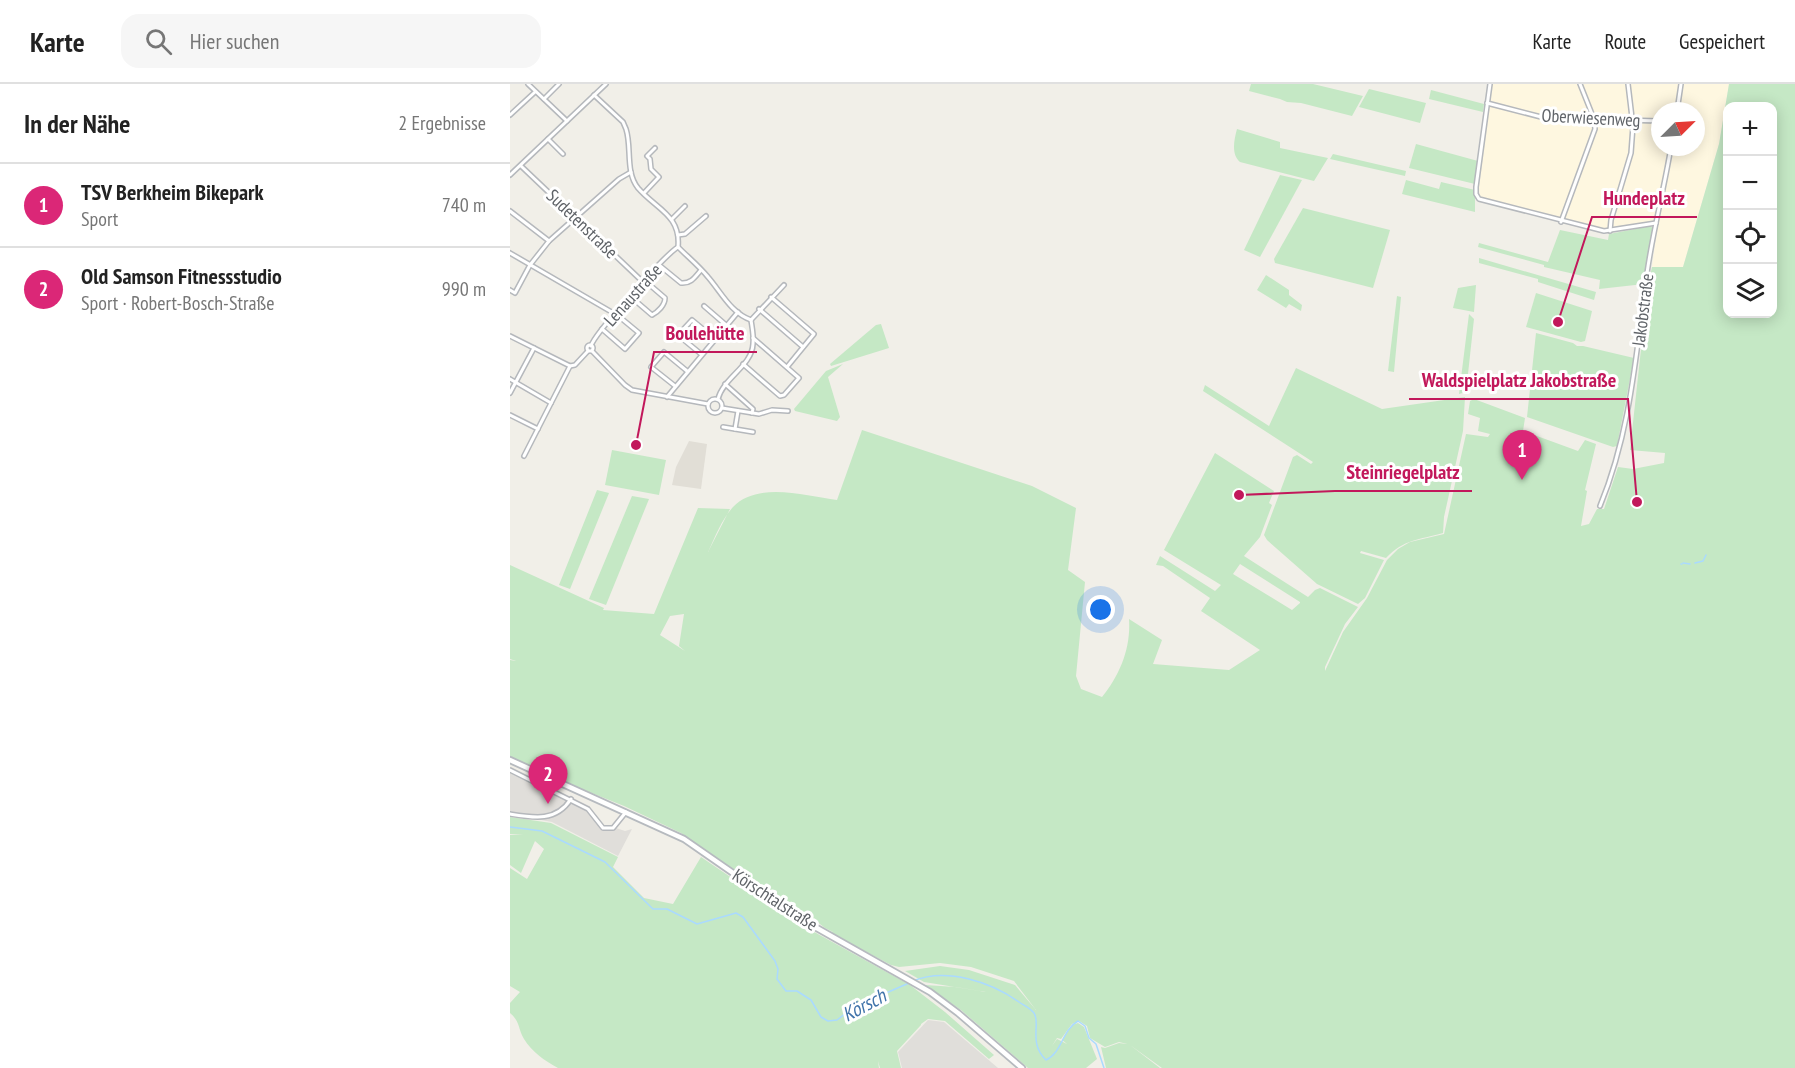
<!DOCTYPE html>
<html lang="de">
<head>
<meta charset="utf-8">
<style>
	body { margin:0; font-family:"PT Sans Narrow",sans-serif; background:#f6f6f6; color:#222 }
	.controls { position:absolute; right:18px; top:18px; display:grid; overflow:hidden; border-radius:12px; box-shadow:0 3px 15px #0003 }
	.controls button { width:54px; height:54px; display:grid; place-items:center; padding:0; border:0; border-bottom:2px solid #e0e0e0; background:#fff; color:#222; font:30px sans-serif }
	.compass { position:absolute; left:1141px; top:18px; width:54px; height:54px; border-radius:50%; background:#fff; box-shadow:0 3px 15px #0003; rotate:66deg }
	.you { position:absolute; left:591px; top:526px; width:21px; height:21px; margin:-15px; border:4px solid #fff; border-radius:50%; background:#1a73e8; box-shadow:0 0 0 9px #1a73e833 }
	.badge { display:grid; place-items:center; width:39px; height:39px; border-radius:50%; background:#db2777; color:#fff; font-size:20px; font-weight:700 }
	.pin { position:absolute; translate:-50% -50px; filter:drop-shadow(0 2px 3px #0008) }
	.pin::after { content:''; position:absolute; top:32px; width:21px; height:18px; background:inherit; clip-path:polygon(0 0,100% 0,50% 100%) }
	.list { margin:0; padding:0; list-style:none }
	h2 { display:flex; justify-content:space-between; align-items:center; height:78px; margin:0; padding:0 24px; font-size:26px }
	h2 small { font-size:20px; font-weight:400; color:#767676 }
	.list li { display:grid; grid-template-columns:39px 1fr auto; gap:18px; align-items:center; box-sizing:border-box; height:84px; padding:0 24px; border-top:2px solid #e0e0e0 }
	.list b { display:block; font-size:22px; white-space:nowrap }
	.list p { margin:0; font-size:20px; white-space:nowrap; color:#767676 }
	.list em { font-size:20px; font-style:normal; color:#767676 }
	.icon { flex:none; width:33px; height:33px; fill:none; stroke:currentColor; stroke-width:2; stroke-linecap:round; stroke-linejoin:round }
	.map { position:relative; flex:none; width:1285px; height:984px; overflow:hidden }
	header { display:flex; align-items:center; gap:36px; box-sizing:border-box; height:84px; padding:0 30px; background:#fff; border-bottom:2px solid #e0e0e0 }
	header strong { font-size:28px }
	nav { display:flex; gap:33px; margin-inline-start:auto; font-size:21px }
	.search { width:420px; height:54px; background:#f6f6f6; display:flex; align-items:center; gap:15px; box-sizing:border-box; padding:0 21px; border-radius:18px; color:#767676; font-size:22px }
	main { display:flex }
	aside { flex:1; background:#fff }
	.map>svg:first-child { display:block }
</style>
</head>
<body>
<header>
<strong>Karte</strong>
<div class="search"><svg class="icon" aria-label="search" viewBox="0 0 24 24"><circle cx="10" cy="10" r="6"/><path d="M15 15l6 6"/></svg>Hier suchen</div>
<nav><a>Karte</a><a>Route</a><a>Gespeichert</a></nav>
</header>
<main>
<aside>
<h2>In der Nähe<small>2 Ergebnisse</small></h2>
<ul class="list">
<li><span class="badge">1</span><div><b>TSV Berkheim Bikepark</b><p>Sport</p></div><em>740 m</em></li>
<li><span class="badge">2</span><div><b>Old Samson Fitnessstudio</b><p>Sport · Robert-Bosch-Straße</p></div><em>990 m</em></li>
</ul>
</aside>
<div class="map">
<svg width="1285" height="984" viewBox="0 0 1285 984">
	<rect width="100%" height="100%" fill="#f1efe8"/>
	<path fill="#fef7e0" fill-rule="evenodd" d="M982,0H1219L1209,60L1173,183H1142L1148,138L1093,145L970,113L969,103ZM1150,27H1186V63H1150Z"/>
	<g fill="#e0deda">
		<path d="M0,686L78,725L93,744H106L115,747L122,745L108,772L42,738L0,730Z"/>
		<path d="M418,936L434,938L488,984H392L388,968Z"/>
	</g>
	<path fill="#e1ded6" d="M179,357L197,360L191,405L162,401L166,383Z"/>
	<g fill="#c5e8c5" fill-rule="evenodd">
		<path d="M741,0H803L853,12L842,32L791,19L777,18L770,15L739,7Z"/>
		<path d="M1219,0H1285V984H652L620,961L650,984H596L591,963L595,964L609,959L617,960L609,958L595,963L580,954L577,942L569,937L562,940L551,955L547,954L542,962L547,955L557,960L552,956L562,941L568,939L574,943L587,975L576,984H518L451,926L415,901L446,903L476,908L414,898L395,887L430,882L459,886L505,901L526,926L504,897L461,883L430,879L389,883L381,881L315,846L323,848L315,844L301,833L309,842L259,811L171,749L114,722L27,687L0,672V576L6,577L0,575V481L94,524L93,526L144,530L188,424L220,425L198,468C205,453 212,435 223,423C248,397 296,412 327,416L352,346L522,402L566,424L558,486L575,498L566,592L571,605L592,613C610,591 621,564 619,535L652,556L643,580L719,586L750,566L691,527L700,514L653,482L646,481L650,472L705,507L711,501L654,466L705,369L764,407L759,419L762,421L750,453L734,472L798,513L805,506L810,504L848,523L835,540L815,583V587L833,548L857,514L877,476L888,465L900,458L934,450L956,350L978,353L980,350L968,347L970,334L958,330L960,317L964,315L1015,334L1013,347L1068,367L1075,356L1086,360L1075,406L1077,407L1071,442L1079,440L1087,425H1094L1108,383L1123,385L1154,379L1155,369L1120,366L1138,201L1142,183H1173L1209,60ZM1218,22H1262V230H1218ZM730,480L790,518V519L782,526L723,490ZM174,530L169,562L175,567L150,551L160,532Z"/>
		<path d="M859,5L916,19L910,39L849,23Z"/>
		<path d="M921,6L974,20L973,28L919,15Z"/>
		<path d="M727,45L770,58V64L818,74L804,97L730,78C721,70 724,56 727,45Z"/>
		<path d="M906,60L968,77L965,100L899,84Z"/>
		<path d="M823,70L896,87L895,92L820,75Z"/>
		<path d="M770,91L792,96L750,173L734,166Z"/>
		<path d="M896,96L929,105L931,98L965,106V128L892,110Z"/>
		<path d="M793,124L880,146L863,204L765,179L764,175Z"/>
		<path d="M1141,142L1143,145L1134,200L1089,205L1090,196L1034,183V181L968,163L969,159L1038,178L1050,146L1098,156L1099,150Z"/>
		<path d="M969,174L1086,208L1084,216L1028,198V195L969,179Z"/>
		<path d="M756,191L779,206V211L792,221L791,227L779,220L776,224L747,206Z"/>
		<path d="M966,201L964,228L943,224L948,204Z"/>
		<path d="M1026,209L1082,227L1075,257L1071,258L1016,243Z"/>
		<path d="M887,212L891,213L884,288L878,287Z"/>
		<path d="M959,230L964,235L956,308L949,310Z"/>
		<path d="M371,240L379,264L321,282L320,280L366,241Z"/>
		<path d="M1026,249L1063,259L1067,262H1073L1124,274L1107,362L1103,363L1017,333Z"/>
		<path d="M333,280L318,293L330,333L327,337L285,327L284,325L316,287Z"/>
		<path d="M786,284L872,325L955,313L953,347L934,433L933,449C909,456 894,455 876,474L851,467L850,469L874,476L855,514L848,520L807,500L757,456L754,451L783,373L787,371L801,380L803,378L693,307L695,301L759,342Z"/>
		<path d="M102,366L156,376L149,411L95,401Z"/>
		<path d="M87,406L99,409L60,505L49,501Z"/>
		<path d="M122,412L139,415L96,521L79,515Z"/>
		<path d="M0,733L41,739L108,773L103,783L134,814L163,820L191,773L288,839L400,901L435,928L484,971L479,975L435,937L418,935L411,940V941L387,967L391,984H370L368,977L369,984H48C35,977 22,968 14,955C8,945 10,937 0,929V919L10,908L0,902V784L17,795L34,765L25,757L11,789L0,781V751L13,750H0Z"/>
	</g>
	<g fill="none" stroke-linecap="round" stroke-linejoin="round">
		<g stroke="#aadaff" stroke-width="1.5">
			<path d="M1173,479L1180,480"/>
			<path d="M1185,479L1193,477L1196,471"/>
			<path d="M1171,480H1172"/>
			<path d="M0,743L32,747L95,778L143,825H157L187,840L226,829L233,833L265,877L268,885L267,895L276,907H287L301,916L311,933L318,937L327,936L344,923L399,899"/>
			<path d="M403,897C436,883 481,898 509,918C513,921 520,924 524,929C531,939 518,959 536,976C552,969 552,946 568,937L575,942L579,954L586,960L594,984"/>
		</g>
		<defs>
			<g id="minor">
				<path d="M18,0L57,37"/>
				<path d="M980,0L966,103V110L969,115L1094,147L1146,139"/>
				<path d="M84,11L113,38L116,45C122,63 115,88 128,104C146,125 171,131 168,163C178,173 189,182 198,193C211,208 221,229 241,236"/>
				<path d="M34,15L49,0"/>
				<path d="M977,19L1035,34L1150,37"/>
				<path d="M1167,27L1171,0"/>
				<path d="M0,31L25,8"/>
				<path d="M38,55L53,70"/>
				<path d="M11,82L133,198"/>
				<path d="M0,91L96,0"/>
				<path d="M134,109L149,93L141,85L140,75L137,72L145,64"/>
				<path d="M0,127L39,157"/>
				<path d="M162,135L175,122"/>
				<path d="M1051,138L1085,45L1084,35L1070,0"/>
				<path d="M1100,147L1101,136L1121,69L1123,42L1118,0"/>
				<path d="M168,151L175,150L196,132"/>
				<path d="M0,169L105,230"/>
				<path d="M149,181L171,199C181,200 185,193 191,186"/>
				<path d="M0,206L5,209L20,181L39,157L109,95L121,88"/>
				<path d="M121,213L142,231C148,228 155,221 155,214L134,196"/>
				<path d="M261,213L304,250L277,283"/>
				<path d="M194,222L216,241"/>
				<path d="M249,225L293,263"/>
				<path d="M241,236L274,201"/>
				<path d="M92,245L115,265L129,249L106,230"/>
				<path d="M0,252L60,282L65,281L78,267"/>
				<circle cx="80" cy="264" r="3"/>
				<path d="M81,262C84,250 155,171 168,163"/>
				<path d="M82,267L115,301L122,306L198,320"/>
				<path d="M191,270L168,251L182,236L205,255"/>
				<path d="M233,280L270,312L274,311L289,294L243,254"/>
				<path d="M0,295L41,319"/>
				<path d="M215,300L243,325L242,329"/>
				<path d="M165,302L141,283L154,268L177,287"/>
				<path d="M0,309L24,264"/>
				<path d="M157,313L228,228"/>
				<path d="M208,315C213,294 242,282 243,260C244,252 242,243 241,236"/>
				<circle cx="205" cy="322" r="7"/>
				<path d="M212,324L249,330L262,326L278,327"/>
				<path d="M228,327L225,345L243,348"/>
				<path d="M0,331L28,345"/>
				<path d="M213,343L225,345"/>
				<path d="M14,372L60,282"/>
				<path d="M1090,422C1121,347 1126,269 1137,189C1143,147 1154,105 1161,63"/>
				<path d="M0,686L78,725L93,744H103L116,728"/>
				<path d="M0,730C24,734 46,738 61,715"/>
			</g>
			<path id="secondary" d="M0,676L174,755L282,830L420,908L448,929L512,984"/>
		</defs>
		<use href="#minor" stroke="#b5b8bc" stroke-width="6"/>
		<use href="#secondary" stroke="#b6babf" stroke-width="8"/>
		<use href="#minor" stroke="#fff" stroke-width="3"/>
		<use href="#secondary" stroke="#fff" stroke-width="4.5"/>
	</g>
	<g text-anchor="middle" stroke-width="6" stroke-linejoin="round" paint-order="stroke">
		<g font-size="18" fill="#5f6368" stroke="#fff">
			<text transform="translate(1081 34) rotate(3)" y="6">Oberwiesenweg</text>
			<text transform="translate(72 140) rotate(44)" y="6">Sudetenstraße</text>
			<text transform="translate(123 211) rotate(-48)" y="6">Lenaustraße</text>
			<text transform="translate(1133 226) rotate(-83)" y="6">Jakobstraße</text>
			<text transform="translate(265 816) rotate(33)" y="6">Körschtalstraße</text>
		</g>
		<g font-size="20" font-style="italic" fill="#4174aa" stroke="#fff">
			<text transform="translate(354 921) rotate(-28)" y="7">Körsch</text>
		</g>
	</g>
	<path fill="none" stroke="#c2185b" stroke-width="2" d="M1048 238L1082 133H1187M126 361L144 268H247M1127 418L1118 315H899M729 411L825 407H962"/>
	<g fill="#c2185b" stroke="#fff" stroke-width="2">
		<circle cx="1048" cy="238" r="6"/>
		<circle cx="126" cy="361" r="6"/>
		<circle cx="1127" cy="418" r="6"/>
		<circle cx="729" cy="411" r="6"/>
	</g>
	<g font-size="20" text-anchor="middle" font-weight="bold" fill="#c2185b" stroke="#fff" stroke-width="6" stroke-linejoin="round" paint-order="stroke">
		<text x="1134" y="121">Hundeplatz</text>
		<text x="195" y="256">Boulehütte</text>
		<text x="1009" y="303">Waldspielplatz Jakobstraße</text>
		<text x="893" y="395">Steinriegelplatz</text>
	</g>
</svg>
<div class="controls">
<button>+</button>
<button>−</button>
<button><svg class="icon" aria-label="locate" viewBox="0 0 24 24"><circle cx="12" cy="12" r="6"/><path d="M12 2v4M12 18v4M2 12h4M18 12h4"/></svg></button>
<button><svg class="icon" aria-label="layers" viewBox="0 0 24 24"><path d="M12 4l9 5-9 5-9-5zM3 14l9 5 9-5"/></svg></button>
</div>
<svg class="compass" viewBox="-18 -18 36 36"><path d="M0-13l5 13h-10z" fill="#e53935"/><path d="M0 13l5-13h-10z" fill="#767676"/></svg>
<div class="you"></div>
<div class="pin badge" style="left:1012px;top:396px">1</div>
<div class="pin badge" style="left:38px;top:720px">2</div>
</div>
</main>
</body>
</html>
